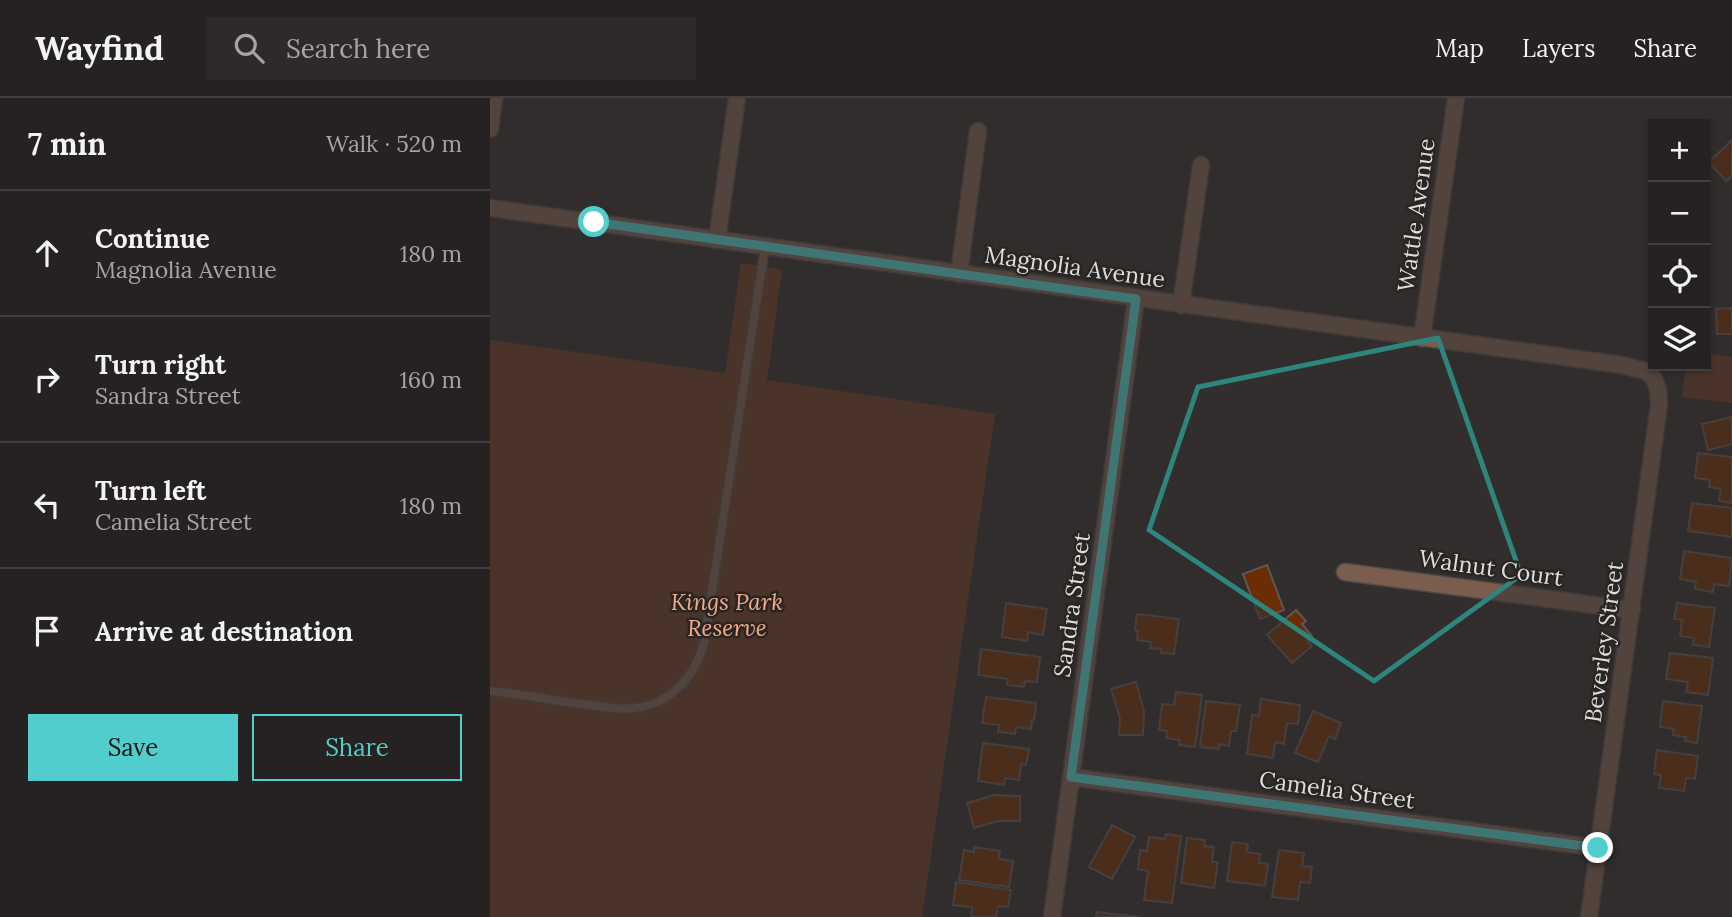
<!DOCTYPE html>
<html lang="en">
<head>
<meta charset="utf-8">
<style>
	body { margin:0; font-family:Lora,serif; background:#2e2a2a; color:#f1f3f6 }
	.controls { position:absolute; right:21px; top:21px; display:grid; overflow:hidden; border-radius:0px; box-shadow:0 2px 5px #0004 }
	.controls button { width:63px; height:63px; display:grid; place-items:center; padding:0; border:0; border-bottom:2px solid #423f40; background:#262222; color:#f1f3f6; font:35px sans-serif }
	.stop { position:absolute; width:21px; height:21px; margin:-16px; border:5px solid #52cdce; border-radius:50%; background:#fff }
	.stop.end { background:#52cdce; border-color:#fff; box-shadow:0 2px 7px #0008 }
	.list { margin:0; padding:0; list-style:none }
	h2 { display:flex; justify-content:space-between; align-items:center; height:91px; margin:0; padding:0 28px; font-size:30px }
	h2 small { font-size:23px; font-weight:400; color:#a4a4a5 }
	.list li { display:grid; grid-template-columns:46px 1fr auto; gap:21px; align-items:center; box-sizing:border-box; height:126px; padding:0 28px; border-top:2px solid #423f40 }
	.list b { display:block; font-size:26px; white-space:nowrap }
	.list p { margin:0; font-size:23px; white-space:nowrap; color:#a4a4a5 }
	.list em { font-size:23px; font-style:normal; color:#a4a4a5 }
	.actions { display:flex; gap:14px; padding:21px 28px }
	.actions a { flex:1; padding:16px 0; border:2px solid #52cdce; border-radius:0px; text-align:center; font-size:24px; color:#52cdce }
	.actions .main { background:#52cdce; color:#111 }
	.icon { flex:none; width:38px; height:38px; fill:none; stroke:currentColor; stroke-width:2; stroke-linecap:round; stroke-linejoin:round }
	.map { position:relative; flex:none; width:1242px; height:819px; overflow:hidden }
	header { display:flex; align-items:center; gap:42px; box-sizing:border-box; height:98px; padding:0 35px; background:#262222; border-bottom:2px solid #423f40 }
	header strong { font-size:33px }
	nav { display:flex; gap:38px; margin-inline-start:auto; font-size:24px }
	.search { width:490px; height:63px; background:#2e2a2a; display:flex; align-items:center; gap:18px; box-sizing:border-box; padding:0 24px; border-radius:0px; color:#a4a4a5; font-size:26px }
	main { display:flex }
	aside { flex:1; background:#262222 }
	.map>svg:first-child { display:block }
</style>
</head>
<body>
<header>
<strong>Wayfind</strong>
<div class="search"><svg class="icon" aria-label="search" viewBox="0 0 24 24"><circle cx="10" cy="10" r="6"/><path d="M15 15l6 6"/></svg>Search here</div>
<nav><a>Map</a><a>Layers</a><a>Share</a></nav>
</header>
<main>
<aside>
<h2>7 min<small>Walk · 520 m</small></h2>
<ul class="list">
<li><svg class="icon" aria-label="ahead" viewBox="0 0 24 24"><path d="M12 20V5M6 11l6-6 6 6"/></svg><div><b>Continue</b><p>Magnolia Avenue</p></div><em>180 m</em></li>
<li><svg class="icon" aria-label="right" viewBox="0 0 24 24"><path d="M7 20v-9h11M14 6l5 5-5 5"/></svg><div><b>Turn right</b><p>Sandra Street</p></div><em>160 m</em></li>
<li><svg class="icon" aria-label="left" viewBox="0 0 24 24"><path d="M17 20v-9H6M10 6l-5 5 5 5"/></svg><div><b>Turn left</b><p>Camelia Street</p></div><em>180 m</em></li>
<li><svg class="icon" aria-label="arrive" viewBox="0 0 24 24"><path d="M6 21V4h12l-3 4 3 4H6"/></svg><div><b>Arrive at destination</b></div></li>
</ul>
<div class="actions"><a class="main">Save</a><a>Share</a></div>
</aside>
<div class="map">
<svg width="1242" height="819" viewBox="0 0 1242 819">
	<rect width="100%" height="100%" fill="#322e2d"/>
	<g fill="#693d27">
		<path d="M251,165L292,172L277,282L505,316L432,819H0V242L235,275Z"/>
		<path d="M1216,255L1242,259V305L1192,299L1196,268H1216Z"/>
	</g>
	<g fill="#6c2d05" stroke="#5d5856" stroke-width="2">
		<path d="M1242,42V78L1236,83L1219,64Z"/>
		<path d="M1242,210V236H1227L1226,211Z"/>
		<path d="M1242,319V346L1218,352L1212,326Z"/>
		<path d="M1208,355L1242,359V405L1229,403L1231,391L1219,389L1220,382L1205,380Z"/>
		<path d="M1202,405L1242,410V439L1198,433Z"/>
		<path d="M1194,453L1242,460L1239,488L1224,486L1223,494L1205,491L1206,484L1190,481Z"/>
		<path d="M777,467L794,512L770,521L753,476Z"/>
		<path d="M516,505L557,511L553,537L538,534L537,543L512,539Z"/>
		<path d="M1187,505L1225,510L1219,549L1203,547L1204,540L1190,538L1192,522L1184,521Z"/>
		<path d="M806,512L816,523L812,526L822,538L817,542L822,548L802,565L777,537Z"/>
		<path d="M647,516L689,521L684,556L671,555V551L660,550L661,544L647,542L648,533L645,532Z"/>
		<path d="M491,551L550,559L547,584L535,583L534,589L517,587L518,581L488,577Z"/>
		<path d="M1180,555L1223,560L1218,597L1196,594L1198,584L1176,581Z"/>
		<path d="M646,584L654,613L653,637H629L630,620L621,591Z"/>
		<path d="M686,594L712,597L705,649L689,647L690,642L676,640L677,633L669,632L672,606L684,607Z"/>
		<path d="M496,599L546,605L544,622H542L541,631L526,629L525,636L508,634L509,627L492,625Z"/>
		<path d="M771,601L810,607L808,626L797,625L794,646L785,644L783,660L757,656L762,617L769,618Z"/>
		<path d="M716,603L750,607L746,633H741L739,648L729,646V651L710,649Z"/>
		<path d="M1173,603L1212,608L1207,645L1195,643L1196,639L1183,637L1184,631L1170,629Z"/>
		<path d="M823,613L851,625L845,641L839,638L828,664L805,655Z"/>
		<path d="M493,645L539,651L536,667L531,666L529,682L515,680L514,687L488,683Z"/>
		<path d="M1167,652L1208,658L1205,681L1196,680L1194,693L1169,690L1171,677L1164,676Z"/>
		<path d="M504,697L530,698V723H508L484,730L477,705Z"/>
		<path d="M622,727L645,739L622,781L599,769Z"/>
		<path d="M676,736L691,738L682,805L654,802L658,773L648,771L650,752L657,753L659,739L675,741Z"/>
		<path d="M697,740L715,742L714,748L724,749L722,764H728L724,790L691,785Z"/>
		<path d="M742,744L758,746L757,754L770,756L769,765L778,766L775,788L737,783Z"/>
		<path d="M484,749L510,753L509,761L523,763L519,789L469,782L474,752L484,754Z"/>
		<path d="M789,752L814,755L812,768L822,769L820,785L810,784L808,802L782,799Z"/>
		<path d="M466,784L521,792L518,809L508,808L506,819H481L482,809L463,807Z"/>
		<path d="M607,814L650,819H606Z"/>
	</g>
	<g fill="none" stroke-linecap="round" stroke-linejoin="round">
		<defs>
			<path id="lane" d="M0,593C34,596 67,604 101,607C115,609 130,612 144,610C181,606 205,579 214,545L275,149"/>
			<g id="street">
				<path d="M0,31L4,0"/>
				<path d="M0,110L1132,267L1155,273L1161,277"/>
				<path d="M227,142L247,0"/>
				<path d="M469,176L488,33"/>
				<path d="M691,207L711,67"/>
				<path d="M932,240L966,0"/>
				<path d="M855,474L1142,512"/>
				<path d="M581,679L1108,750"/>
				<path d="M562,819L646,201"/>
				<path d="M1099,819L1169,307C1169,295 1168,286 1161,277"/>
			</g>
		</defs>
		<use href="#lane" stroke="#4e4a49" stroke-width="11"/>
		<use href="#street" stroke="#4e4a49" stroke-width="19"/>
		<use href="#lane" stroke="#7b5d4e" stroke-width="8"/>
		<use href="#street" stroke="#7b5d4e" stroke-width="16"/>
	</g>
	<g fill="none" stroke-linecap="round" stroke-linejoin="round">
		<path stroke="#52cdce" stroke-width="9" d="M104,124L646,201L581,679L1108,750"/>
	</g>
	<path d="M0 0H1242V819H0ZM948,240L1031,477L884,583L659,432L708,289Z" fill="#322e2d" fill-opacity=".55" fill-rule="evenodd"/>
	<path fill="none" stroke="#2e857e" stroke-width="5" stroke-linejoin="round" d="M948,240L1031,477L884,583L659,432L708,289Z"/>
	<g text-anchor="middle" stroke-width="5" stroke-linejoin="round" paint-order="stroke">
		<g font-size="23" fill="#dfdddb" stroke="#282523">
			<text transform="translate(926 117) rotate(-82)" y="8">Wattle Avenue</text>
			<text transform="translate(585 169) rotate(8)" y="8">Magnolia Avenue</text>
			<text transform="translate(1001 470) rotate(8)" y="8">Walnut Court</text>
			<text transform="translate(582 507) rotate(-82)" y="8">Sandra Street</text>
			<text transform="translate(1114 544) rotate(-82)" y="8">Beverley Street</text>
			<text transform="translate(847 692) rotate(8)" y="8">Camelia Street</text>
		</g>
		<g font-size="23" font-style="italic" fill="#f6a883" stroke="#282523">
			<text x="237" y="512">Kings Park<tspan x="237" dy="26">Reserve</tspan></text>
		</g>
	</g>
</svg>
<div class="controls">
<button>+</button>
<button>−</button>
<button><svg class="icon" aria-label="locate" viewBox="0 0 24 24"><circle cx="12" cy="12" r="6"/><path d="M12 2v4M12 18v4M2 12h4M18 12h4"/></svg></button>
<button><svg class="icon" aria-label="layers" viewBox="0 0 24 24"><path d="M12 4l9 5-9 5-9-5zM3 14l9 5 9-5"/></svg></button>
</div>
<div class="stop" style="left:104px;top:124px"></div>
<div class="stop end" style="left:1108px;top:750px"></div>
</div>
</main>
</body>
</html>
